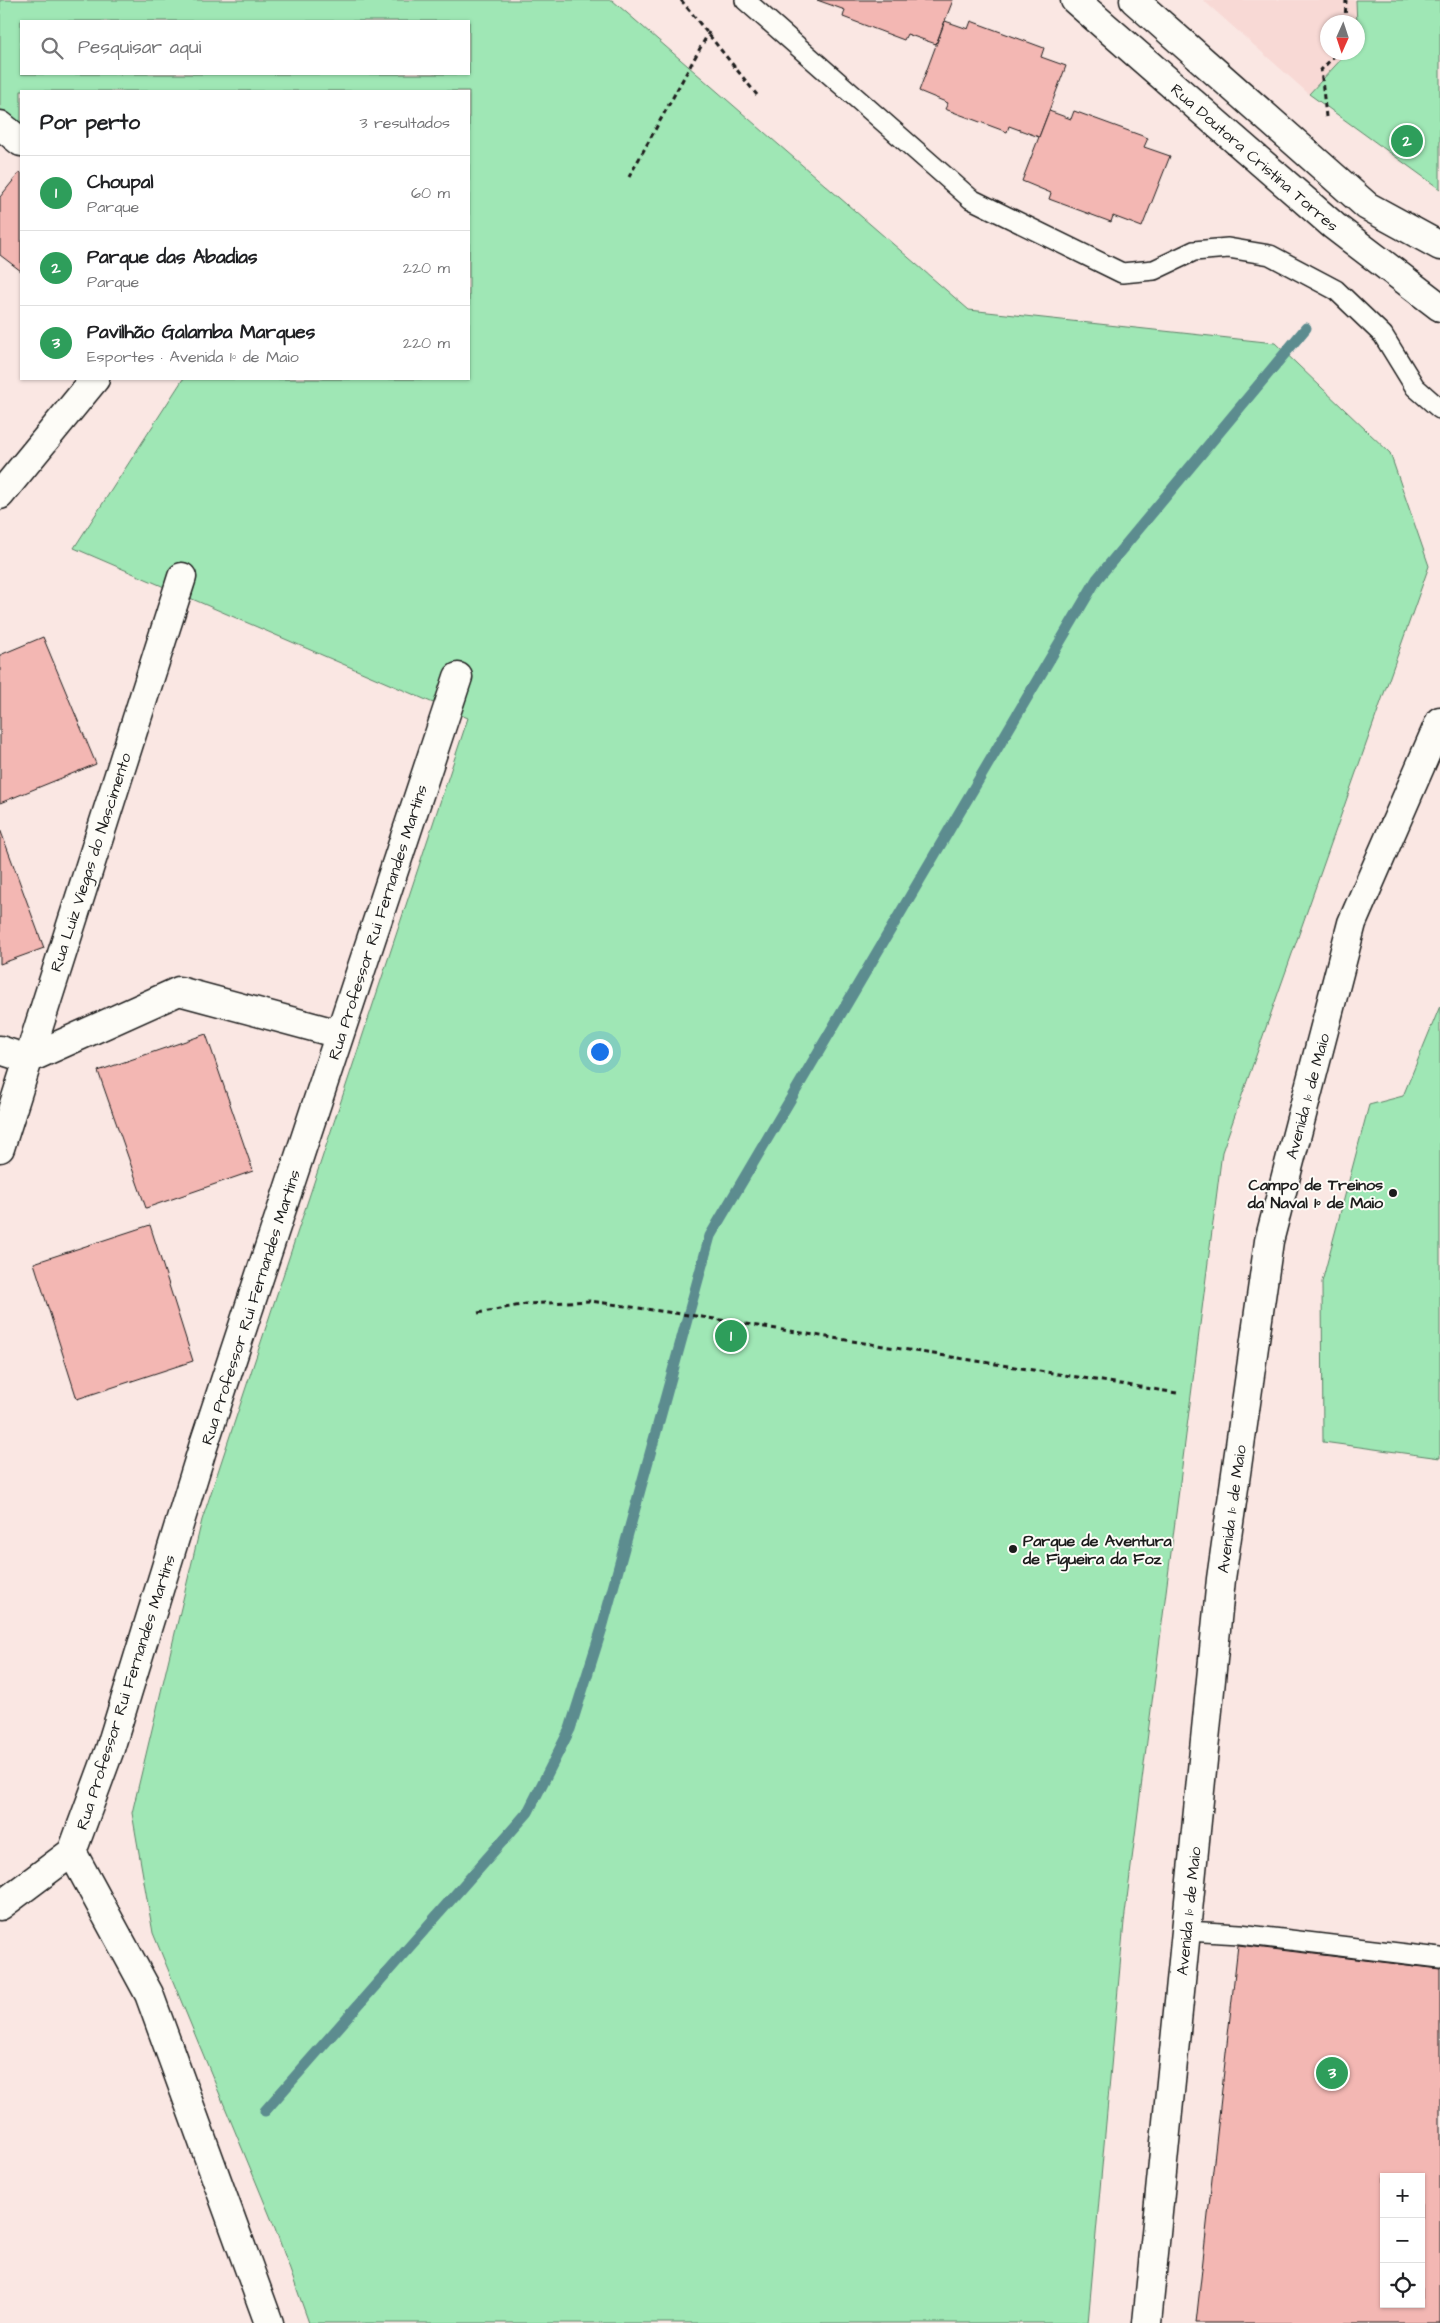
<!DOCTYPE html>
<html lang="pt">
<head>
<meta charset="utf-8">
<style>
	body { margin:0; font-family:"Architects Daughter",sans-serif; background:#f6f6f6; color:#202124 }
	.controls { position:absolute; right:15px; bottom:15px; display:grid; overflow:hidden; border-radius:0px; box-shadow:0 1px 4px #0004 }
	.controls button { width:45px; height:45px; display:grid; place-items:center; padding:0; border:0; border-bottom:1px solid #e0e0e0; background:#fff; color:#202124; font:25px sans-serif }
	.compass { position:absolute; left:1320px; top:15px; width:45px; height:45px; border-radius:50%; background:#fff; box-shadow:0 1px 4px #0004; rotate:183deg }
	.you { position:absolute; left:599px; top:1051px; width:18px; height:18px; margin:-12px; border:4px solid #fff; border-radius:50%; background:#1a73e8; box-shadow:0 0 0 8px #1a73e833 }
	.badge { display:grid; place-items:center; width:32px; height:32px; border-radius:50%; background:#1c1c1c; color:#fff; font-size:16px; font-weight:700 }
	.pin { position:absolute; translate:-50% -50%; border:2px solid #fff; box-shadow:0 1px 5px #0006 }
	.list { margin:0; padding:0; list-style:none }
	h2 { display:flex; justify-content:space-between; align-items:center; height:65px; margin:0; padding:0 20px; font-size:21px }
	h2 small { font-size:16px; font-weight:400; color:#757577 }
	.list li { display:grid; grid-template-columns:32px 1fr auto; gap:15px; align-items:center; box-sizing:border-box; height:75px; padding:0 20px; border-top:1px solid #e0e0e0 }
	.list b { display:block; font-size:19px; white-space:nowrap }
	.list p { margin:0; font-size:16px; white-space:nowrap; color:#757577 }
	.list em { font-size:16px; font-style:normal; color:#757577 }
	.icon { flex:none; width:28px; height:28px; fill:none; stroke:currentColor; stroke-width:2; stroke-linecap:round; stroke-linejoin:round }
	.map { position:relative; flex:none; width:1440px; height:2323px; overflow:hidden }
	.search { position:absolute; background:#fff; box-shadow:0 1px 4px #0004; left:20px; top:20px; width:450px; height:55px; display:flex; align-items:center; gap:12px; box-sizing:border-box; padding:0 18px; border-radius:0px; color:#757577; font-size:19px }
	.panel { position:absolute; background:#fff; box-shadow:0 1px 4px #0004; left:20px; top:90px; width:450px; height:290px; border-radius:0px }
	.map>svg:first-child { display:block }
</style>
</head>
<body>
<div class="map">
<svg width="1440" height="2323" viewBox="0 0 1440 2323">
	<rect width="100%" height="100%" fill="#fae7e3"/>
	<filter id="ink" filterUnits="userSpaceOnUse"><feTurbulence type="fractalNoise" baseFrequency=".02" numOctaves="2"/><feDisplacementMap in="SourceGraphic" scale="10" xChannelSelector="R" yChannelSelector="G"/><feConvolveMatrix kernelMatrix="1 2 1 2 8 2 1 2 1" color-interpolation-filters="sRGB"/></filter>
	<g filter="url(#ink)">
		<path fill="#f8d9d5" d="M1203,0H1356V22H1328V52L1347,53L1309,94Z"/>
		<g fill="#9fe7b5" stroke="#5e8268" fill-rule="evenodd">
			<path d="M0,0H612L969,310L1275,343L1390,453L1429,566L1222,1152L1124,1922L1088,2323H309L275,2228L153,1933L132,1813L202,1520L468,718L74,548L183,379H469V91H21V130L0,113ZM21,21H469V74H21Z"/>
			<path d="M1356,0H1440V189L1309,94L1347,53L1358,52Z"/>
			<path d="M1440,1006V1458L1323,1442L1322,1282L1369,1105L1403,1096Z"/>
		</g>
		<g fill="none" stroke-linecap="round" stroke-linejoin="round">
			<path stroke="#5b8c8f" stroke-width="11" d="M265,2111L528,1812L570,1729L602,1628L710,1236L1097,579L1306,328"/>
		</g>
		<g fill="#f3b7b3" stroke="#1c1c1c" fill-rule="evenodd">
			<path d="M817,0H953L936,44L907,34L904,40L843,17L845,10Z"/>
			<path d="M945,21L968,29L971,21L1044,48L1041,57L1066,66L1039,137L1009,126L1007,132L945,109L948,103L919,91Z"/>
			<path d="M1049,111L1071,119L1074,111L1148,138L1144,147L1170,156L1142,227L1113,216L1111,222L1049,199L1051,193L1022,181Z"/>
			<path d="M20,172L21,173V271L0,255V197Z"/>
			<path d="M43,637L96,764L0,803V655Z"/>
			<path d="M0,829L44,948L0,964Z"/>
			<path d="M206,1034L253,1171L146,1208L98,1071Z"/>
			<path d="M150,1225L193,1361L77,1399L34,1263Z"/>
			<path d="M1238,1945L1440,1969V2323H1196ZM1384,2177H1421V2304H1384Z"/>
		</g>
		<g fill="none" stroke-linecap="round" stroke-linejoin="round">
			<defs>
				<g id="lane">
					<path d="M745,0L971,199L1122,273L1154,270L1194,251L1228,248L1270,255L1336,290L1383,335L1415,387L1440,409"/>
					<path d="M1186,1931L1240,1934L1440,1958"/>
				</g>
				<g id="street">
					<path d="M0,125L21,142"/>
					<path d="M0,495L95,379"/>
					<path d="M0,1050L28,1059L179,991L339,1034"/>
					<path d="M0,1148L182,577"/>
					<path d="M72,1852L149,1994L269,2323"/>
					<path d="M0,1906L72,1852L110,1749L203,1447L458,677"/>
				</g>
				<g id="secondary">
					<path d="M1075,0L1334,226L1440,307"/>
					<path d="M1134,0L1367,206L1440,246"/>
					<path d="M1147,2323L1221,1579L1269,1241L1352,923L1440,721"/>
				</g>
			</defs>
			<use href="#lane" stroke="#1c1c1c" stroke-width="22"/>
			<use href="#street" stroke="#1c1c1c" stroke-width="31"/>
			<use href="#secondary" stroke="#1c1c1c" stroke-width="31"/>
			<g stroke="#1c1c1c" stroke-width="3" stroke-dasharray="5 4" stroke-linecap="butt">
				<path d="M681,0L757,95"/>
				<path d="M1345,22L1346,0"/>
				<path d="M1326,117L1321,70L1338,52"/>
				<path d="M629,177L709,32"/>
				<path d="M478,1313L526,1304L590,1301L702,1317L1177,1393"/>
			</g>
			<use href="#lane" stroke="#fdfcf7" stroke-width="19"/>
			<use href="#street" stroke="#fdfcf7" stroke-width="28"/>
			<use href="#secondary" stroke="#fdfcf7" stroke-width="28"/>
		</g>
	</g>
	<g fill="#1c1c1c" stroke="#fdfcf7" stroke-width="2">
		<circle cx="1393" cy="1193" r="5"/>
		<circle cx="1013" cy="1549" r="5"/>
	</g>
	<g text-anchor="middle" stroke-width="4" stroke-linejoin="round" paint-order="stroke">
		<g font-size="16" fill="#1c1c1c" stroke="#fdfcf7">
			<text transform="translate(1255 157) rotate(41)" y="6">Rua Doutora Cristina Torres</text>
			<text transform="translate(90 862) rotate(-72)" y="6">Rua Luiz Viegas do Nascimento</text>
			<text transform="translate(377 922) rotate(-72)" y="6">Rua Professor Rui Fernandes Martins</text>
			<text transform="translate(1307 1096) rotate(-75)" y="6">Avenida 1º de Maio</text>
			<text transform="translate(250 1307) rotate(-72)" y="6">Rua Professor Rui Fernandes Martins</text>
			<text transform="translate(1231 1509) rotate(-82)" y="6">Avenida 1º de Maio</text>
			<text transform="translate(125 1692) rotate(-72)" y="6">Rua Professor Rui Fernandes Martins</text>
			<text transform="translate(1188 1911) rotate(-84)" y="6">Avenida 1º de Maio</text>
		</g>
		<g font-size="16" font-weight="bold" fill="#1c1c1c" stroke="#fdfcf7" text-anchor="end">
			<text x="1383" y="1190">Campo de Treinos<tspan x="1383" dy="18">da Naval 1º de Maio</tspan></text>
			<text x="1023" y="1546" text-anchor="start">Parque de Aventura<tspan x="1023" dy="18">de Figueira da Foz</tspan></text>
		</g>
	</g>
</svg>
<div class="controls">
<button>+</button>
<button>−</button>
<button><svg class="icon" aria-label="locate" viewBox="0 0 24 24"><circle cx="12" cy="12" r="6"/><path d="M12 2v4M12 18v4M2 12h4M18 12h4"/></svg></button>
</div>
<svg class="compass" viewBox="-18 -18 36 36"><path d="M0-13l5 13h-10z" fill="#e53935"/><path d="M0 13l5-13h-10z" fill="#757577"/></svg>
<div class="you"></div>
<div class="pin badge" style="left:731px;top:1336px;background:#2e9e5b">1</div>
<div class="pin badge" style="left:1407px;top:141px;background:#2e9e5b">2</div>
<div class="pin badge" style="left:1332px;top:2073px;background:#2e9e5b">3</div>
<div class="search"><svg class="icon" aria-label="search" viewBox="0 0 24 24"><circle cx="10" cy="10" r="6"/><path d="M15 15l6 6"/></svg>Pesquisar aqui</div>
<section class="panel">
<h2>Por perto<small>3 resultados</small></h2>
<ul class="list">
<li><span class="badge" style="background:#2e9e5b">1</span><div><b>Choupal</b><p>Parque</p></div><em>60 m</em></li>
<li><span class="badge" style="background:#2e9e5b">2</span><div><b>Parque das Abadias</b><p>Parque</p></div><em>220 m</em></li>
<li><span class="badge" style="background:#2e9e5b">3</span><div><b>Pavilhão Galamba Marques</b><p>Esportes · Avenida 1º de Maio</p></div><em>220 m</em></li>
</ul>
</section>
</div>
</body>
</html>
